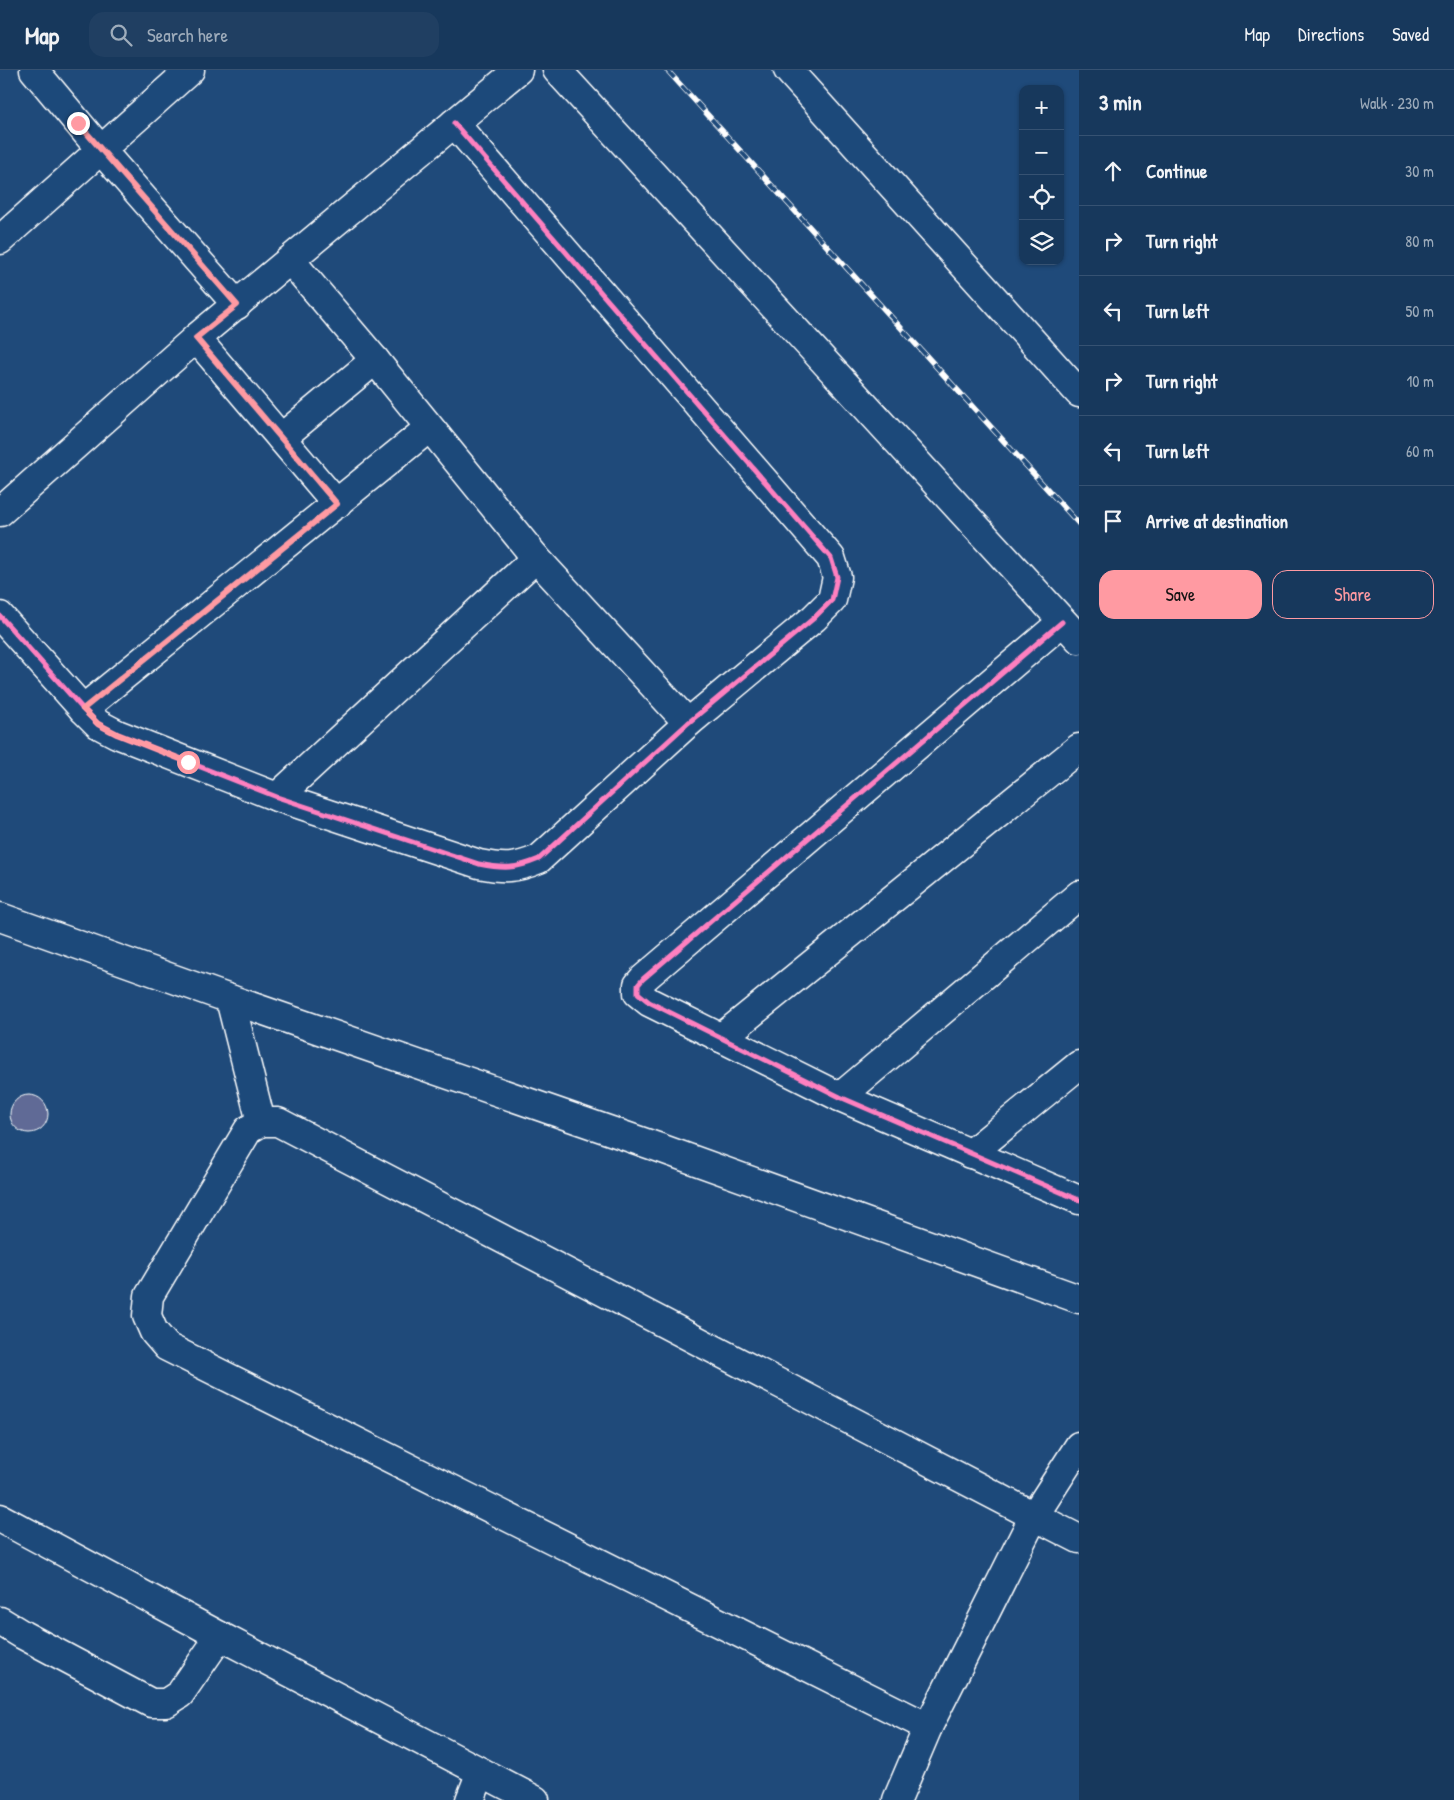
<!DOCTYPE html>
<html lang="en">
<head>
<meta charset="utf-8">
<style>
	body { margin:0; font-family:"Patrick Hand",sans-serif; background:#203f62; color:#f1f3f6 }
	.controls { position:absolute; right:15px; top:15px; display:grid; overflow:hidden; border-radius:10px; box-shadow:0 1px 4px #0004 }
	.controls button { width:45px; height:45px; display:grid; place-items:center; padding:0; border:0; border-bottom:1px solid #365272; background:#17385c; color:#f1f3f6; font:25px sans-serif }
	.stop { position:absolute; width:15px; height:15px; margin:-11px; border:4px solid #ff9aa2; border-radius:50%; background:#fff }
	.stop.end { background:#ff9aa2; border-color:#fff; box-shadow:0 1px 5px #0008 }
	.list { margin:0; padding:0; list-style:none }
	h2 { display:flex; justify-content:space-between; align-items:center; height:65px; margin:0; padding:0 20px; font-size:21px }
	h2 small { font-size:16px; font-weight:400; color:#9eacbb }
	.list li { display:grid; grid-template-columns:32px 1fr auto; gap:15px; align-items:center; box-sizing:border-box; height:70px; padding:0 20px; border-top:1px solid #365272 }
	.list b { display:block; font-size:19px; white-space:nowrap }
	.list em { font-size:16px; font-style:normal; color:#9eacbb }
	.actions { display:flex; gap:10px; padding:15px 20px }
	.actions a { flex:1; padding:11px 0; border:1px solid #ff9aa2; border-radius:15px; text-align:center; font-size:18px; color:#ff9aa2 }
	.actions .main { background:#ff9aa2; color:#111 }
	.icon { flex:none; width:28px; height:28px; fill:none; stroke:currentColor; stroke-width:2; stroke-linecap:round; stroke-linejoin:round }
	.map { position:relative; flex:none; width:1079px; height:1730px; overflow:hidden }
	header { display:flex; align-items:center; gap:30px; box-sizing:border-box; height:70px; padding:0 25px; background:#17385c; border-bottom:1px solid #365272 }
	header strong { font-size:24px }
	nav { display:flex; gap:28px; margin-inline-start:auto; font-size:18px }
	.search { width:350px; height:45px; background:#203f62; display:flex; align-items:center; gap:12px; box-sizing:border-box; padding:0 18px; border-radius:15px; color:#9eacbb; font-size:19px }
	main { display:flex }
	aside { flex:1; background:#17385c }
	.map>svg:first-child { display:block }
</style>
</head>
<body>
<header>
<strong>Map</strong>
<div class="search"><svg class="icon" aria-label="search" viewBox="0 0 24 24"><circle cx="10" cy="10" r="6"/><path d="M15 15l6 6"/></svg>Search here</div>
<nav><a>Map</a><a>Directions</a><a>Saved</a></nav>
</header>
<main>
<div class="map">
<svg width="1079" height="1730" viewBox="0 0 1079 1730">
	<rect width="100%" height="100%" fill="#1f4a7a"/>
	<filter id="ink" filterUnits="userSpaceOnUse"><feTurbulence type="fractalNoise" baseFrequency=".02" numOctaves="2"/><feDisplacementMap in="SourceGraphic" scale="10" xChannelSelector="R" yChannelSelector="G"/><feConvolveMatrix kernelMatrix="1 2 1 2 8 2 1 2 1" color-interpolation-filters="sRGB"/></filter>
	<g filter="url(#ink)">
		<circle fill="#606b96" stroke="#fff" cx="29" cy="1044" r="19"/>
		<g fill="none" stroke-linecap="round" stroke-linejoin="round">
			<defs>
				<g id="minor">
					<path d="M34,0L100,79L237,235"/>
					<path d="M557,0L1079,569"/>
					<path d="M788,0L1079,323"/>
					<path d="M0,170L190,0"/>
					<path d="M291,191L375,290L536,488L688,653"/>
					<path d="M196,268L337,434"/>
					<path d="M281,368L375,290"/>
					<path d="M0,442L196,268L518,0"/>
					<path d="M0,546L83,639L98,654L117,664L277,727L479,794C504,799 515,799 539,789L688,653L814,548L832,530L837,507L831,488L454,53"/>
					<path d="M1062,552L643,909L638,915V923L649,932L840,1027L1079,1130"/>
					<path d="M83,639L429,358"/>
					<path d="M277,727L536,488"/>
					<path d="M0,847L230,929L660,1078L1079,1229"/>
					<path d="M230,929L261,1052"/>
					<path d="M721,968L1079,678"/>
					<path d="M840,1027L1079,825"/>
					<path d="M970,1084L1079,995"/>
					<path d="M0,1448L220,1566L535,1730"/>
					<path d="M0,1551L23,1565L151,1633H166L180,1624L220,1566"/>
					<path d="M928,1657L167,1277L154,1262L147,1246L149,1226L248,1060L261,1052H278L1034,1446L1079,1376"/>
					<path d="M470,1730L481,1702"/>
					<path d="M897,1730L928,1657L1034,1446L1079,1469"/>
				</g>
			</defs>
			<use href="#minor" stroke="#fff" stroke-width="31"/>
			<use href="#minor" stroke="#1f4a7a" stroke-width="28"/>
			<defs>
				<path id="rail" d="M667,0L1079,454"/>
			</defs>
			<use href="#rail" stroke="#fff" stroke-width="5.5"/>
			<use href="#rail" stroke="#1f4a7a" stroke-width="4" stroke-dasharray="11" stroke-linecap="butt"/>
			<defs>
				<g id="cycleway">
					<path d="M0,546L83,639L98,654L117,664L277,727L479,794C504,799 515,799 539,789L688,653L814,548L832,530L837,507L831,488L454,53"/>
					<path d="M1062,552L643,909L638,915V923L649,932L840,1027L1079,1130"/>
				</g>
			</defs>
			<use href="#cycleway" stroke="#1f4a7a" stroke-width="8"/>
			<use href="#cycleway" stroke="#ff80c0" stroke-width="5"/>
		</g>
	</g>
	<g fill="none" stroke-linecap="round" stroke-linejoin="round" filter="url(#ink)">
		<path stroke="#ff9aa2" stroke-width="6" d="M78,53L237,235L196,268L337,434L83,639L98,654L117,664L188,692"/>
	</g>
</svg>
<div class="controls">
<button>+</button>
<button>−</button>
<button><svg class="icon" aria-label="locate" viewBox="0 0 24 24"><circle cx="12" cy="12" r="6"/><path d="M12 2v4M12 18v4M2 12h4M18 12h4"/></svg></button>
<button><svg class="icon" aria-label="layers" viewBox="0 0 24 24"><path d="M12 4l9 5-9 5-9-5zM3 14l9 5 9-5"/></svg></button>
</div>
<div class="stop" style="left:188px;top:692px"></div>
<div class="stop end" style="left:78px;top:53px"></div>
</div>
<aside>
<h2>3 min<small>Walk · 230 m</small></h2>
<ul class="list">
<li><svg class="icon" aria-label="ahead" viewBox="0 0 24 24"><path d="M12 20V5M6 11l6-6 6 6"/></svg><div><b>Continue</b></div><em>30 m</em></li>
<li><svg class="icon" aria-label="right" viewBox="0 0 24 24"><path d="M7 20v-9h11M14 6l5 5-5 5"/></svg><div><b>Turn right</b></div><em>80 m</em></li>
<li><svg class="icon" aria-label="left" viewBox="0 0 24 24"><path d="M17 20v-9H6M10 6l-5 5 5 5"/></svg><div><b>Turn left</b></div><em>50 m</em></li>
<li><svg class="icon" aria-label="right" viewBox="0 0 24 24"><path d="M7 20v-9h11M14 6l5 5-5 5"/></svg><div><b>Turn right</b></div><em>10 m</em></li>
<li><svg class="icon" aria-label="left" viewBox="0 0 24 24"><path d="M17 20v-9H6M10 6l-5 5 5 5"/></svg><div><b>Turn left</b></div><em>60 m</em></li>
<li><svg class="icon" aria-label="arrive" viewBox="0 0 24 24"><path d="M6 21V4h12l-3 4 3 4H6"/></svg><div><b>Arrive at destination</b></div></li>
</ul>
<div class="actions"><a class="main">Save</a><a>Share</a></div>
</aside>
</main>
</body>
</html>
